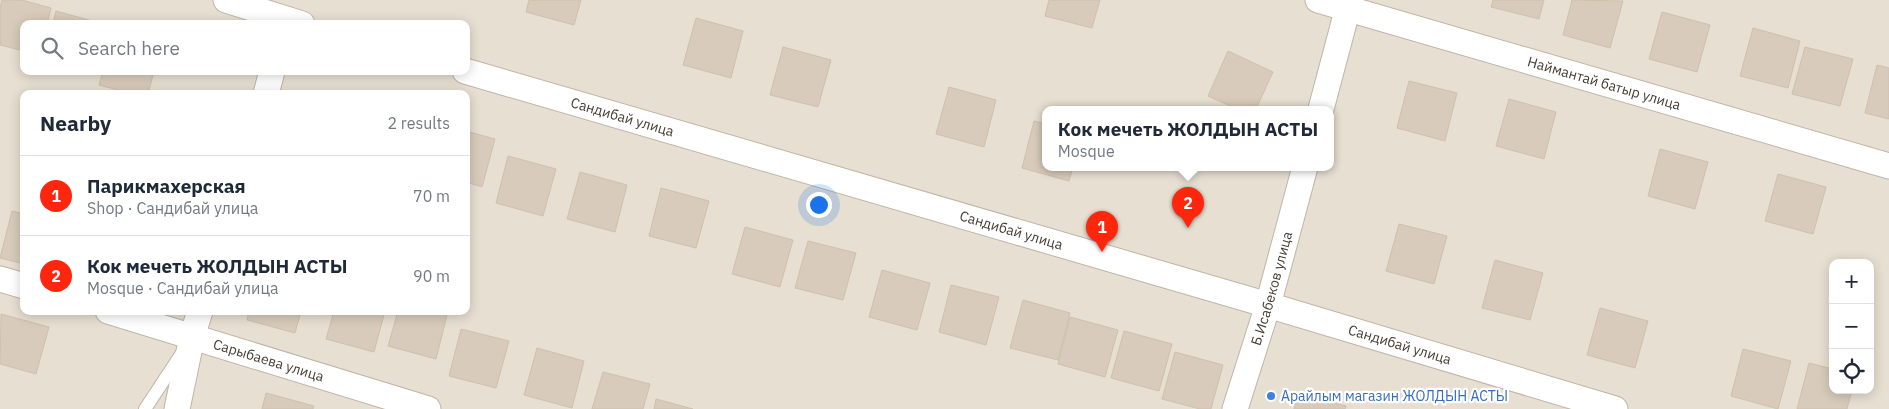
<!DOCTYPE html>
<html lang="en">
<head>
<meta charset="utf-8">
<style>
	body { margin:0; font-family:"IBM Plex Sans",sans-serif; background:#f2f2f3; color:#1f2937 }
	.controls { position:absolute; right:15px; bottom:15px; display:grid; overflow:hidden; border-radius:10px; box-shadow:0 2px 12px #0003 }
	.controls button { width:45px; height:45px; display:grid; place-items:center; padding:0; border:0; border-bottom:1px solid #e0e1e3; background:#fff; color:#1f2937; font:25px sans-serif }
	.you { position:absolute; left:818px; top:204px; width:18px; height:18px; margin:-12px; border:4px solid #fff; border-radius:50%; background:#1a73e8; box-shadow:0 0 0 8px #1a73e833 }
	.badge { display:grid; place-items:center; width:32px; height:32px; border-radius:50%; background:#ff260e; color:#fff; font-size:16px; font-weight:700 }
	.pin { position:absolute; translate:-50% -41px; filter:drop-shadow(0 1px 2px #0008) }
	.pin::after { content:''; position:absolute; top:26px; width:18px; height:15px; background:inherit; clip-path:polygon(0 0,100% 0,50% 100%) }
	.popup { position:absolute; left:1042px; top:106px; width:292px; height:65px; box-sizing:border-box; display:grid; place-content:center; border-radius:10px; background:#fff; filter:drop-shadow(0 1px 4px #0005); font-size:16px; white-space:nowrap; color:#747a83 }
	.popup b { font-size:19px; color:#1f2937 }
	.popup::after { content:''; position:absolute; left:50%; top:100%; margin-left:-10px; border:10px solid transparent; border-top-color:#fff }
	.list { margin:0; padding:0; list-style:none }
	h2 { display:flex; justify-content:space-between; align-items:center; height:65px; margin:0; padding:0 20px; font-size:21px }
	h2 small { font-size:16px; font-weight:400; color:#747a83 }
	.list li { display:grid; grid-template-columns:32px 1fr auto; gap:15px; align-items:center; box-sizing:border-box; height:80px; padding:0 20px; border-top:1px solid #e0e1e3 }
	.list b { display:block; font-size:19px; white-space:nowrap }
	.list p { margin:0; font-size:16px; white-space:nowrap; color:#747a83 }
	.list em { font-size:16px; font-style:normal; color:#747a83 }
	.icon { flex:none; width:28px; height:28px; fill:none; stroke:currentColor; stroke-width:2; stroke-linecap:round; stroke-linejoin:round }
	.map { position:relative; flex:none; width:1889px; height:409px; overflow:hidden }
	.search { position:absolute; background:#fff; box-shadow:0 2px 12px #0003; left:20px; top:20px; width:450px; height:55px; display:flex; align-items:center; gap:12px; box-sizing:border-box; padding:0 18px; border-radius:10px; color:#747a83; font-size:19px }
	.panel { position:absolute; background:#fff; box-shadow:0 2px 12px #0003; left:20px; top:90px; width:450px; height:225px; border-radius:10px }
	.map>svg:first-child { display:block }
</style>
</head>
<body>
<div class="map">
<svg width="1889" height="409" viewBox="0 0 1889 409">
	<rect width="100%" height="100%" fill="#f3ede4"/>
	<path fill="#e7dfd1" fill-rule="evenodd" d="M0,0H1889V409H0ZM24,24H466V71H24ZM24,94H466V311H24ZM1046,109H1330V167H1046ZM1833,263H1870V390H1833Z"/>
	<g fill="#d8cbbb" stroke="#d0c0ab">
		<path d="M2,0H22L51,8L47,24H24V51L0,45V8Z"/>
		<path d="M529,0H581L574,25L526,12Z"/>
		<path d="M1049,0H1100L1092,28L1045,16Z"/>
		<path d="M1493,0H1544L1539,19L1491,7Z"/>
		<path d="M1572,0L1623,1L1610,48L1563,35Z"/>
		<path d="M56,11L103,24H53Z"/>
		<path d="M1662,12L1710,25L1697,72L1649,59Z"/>
		<path d="M696,18L743,31L731,78L683,65Z"/>
		<path d="M1753,28L1800,41L1788,88L1740,76Z"/>
		<path d="M783,47L831,60L818,107L770,95Z"/>
		<path d="M1805,47L1853,59L1840,106L1792,94Z"/>
		<path d="M1228,51L1273,72L1256,109H1237L1208,96Z"/>
		<path d="M1877,65L1889,68V119L1865,113Z"/>
		<path d="M103,71H154L148,94H133L99,85Z"/>
		<path d="M1409,81L1457,93L1445,141L1397,128Z"/>
		<path d="M949,87L996,100L984,147L936,134Z"/>
		<path d="M1509,99L1556,112L1544,159L1496,146Z"/>
		<path d="M1034,121L1046,124V167H1073L1069,181L1022,168Z"/>
		<path d="M466,131L495,139L482,187L466,182Z"/>
		<path d="M1660,149L1708,162L1695,209L1648,196Z"/>
		<path d="M508,156L556,169L543,216L496,203Z"/>
		<path d="M580,172L627,185L615,232L567,219Z"/>
		<path d="M1778,174L1826,187L1813,234L1765,221Z"/>
		<path d="M661,188L709,201L696,248L649,236Z"/>
		<path d="M12,211L24,214V264L0,258Z"/>
		<path d="M1399,224L1447,236L1434,284L1386,271Z"/>
		<path d="M745,227L793,240L780,287L732,274Z"/>
		<path d="M808,241L856,253L843,300L795,288Z"/>
		<path d="M1495,260L1543,273L1530,320L1482,308Z"/>
		<path d="M882,270L930,283L917,330L869,317Z"/>
		<path d="M951,285L999,297L986,345L939,332Z"/>
		<path d="M1023,300L1070,313L1058,360L1010,348Z"/>
		<path d="M1600,308L1648,321L1635,368L1587,355Z"/>
		<path d="M249,311H301L295,333L247,320Z"/>
		<path d="M334,311H385L374,352L326,339Z"/>
		<path d="M398,311H448L436,359L388,346Z"/>
		<path d="M1,314L49,327L36,374L0,364Z"/>
		<path d="M1070,317L1118,330L1105,377L1058,364Z"/>
		<path d="M461,329L509,341L496,388L449,376Z"/>
		<path d="M1124,331L1172,344L1159,391L1111,378Z"/>
		<path d="M537,348L584,361L572,408L524,395Z"/>
		<path d="M1743,349L1791,361L1778,409L1731,396Z"/>
		<path d="M1175,352L1223,365L1211,409H1200L1162,399Z"/>
		<path d="M1809,363L1833,369V390H1852L1847,409H1797Z"/>
		<path d="M603,372L650,384L643,409H592Z"/>
		<path d="M266,393L314,406L313,409H262Z"/>
		<path d="M1298,394L1346,406L1345,409H1294Z"/>
		<path d="M656,399L693,409H654Z"/>
	</g>
	<g fill="none" stroke-linecap="round" stroke-linejoin="round">
		<defs>
			<path id="lane" d="M145,409L182,353"/>
			<g id="street">
				<path d="M226,0L302,24"/>
				<path id="s1" d="M1318,0L1889,166"/>
				<path id="s2" d="M465,71L1268,305L1615,409"/>
				<path d="M266,94L272,71"/>
				<path d="M1321,109L1350,0"/>
				<path d="M0,279L24,286"/>
				<path id="s3" d="M108,311L428,409"/>
				<path d="M177,409L192,337L200,311"/>
				<path id="s4" d="M1235,409L1268,305L1305,167"/>
			</g>
		</defs>
		<use href="#lane" stroke="#bfb5a6" stroke-width="14"/>
		<use href="#street" stroke="#bfb5a6" stroke-width="27"/>
		<use href="#lane" stroke="#fff" stroke-width="12"/>
		<use href="#street" stroke="#fff" stroke-width="25"/>
	</g>
	<circle fill="#3f7fe0" stroke="#fff" stroke-width="2" cx="1271" cy="396" r="5"/>
	<g text-anchor="middle" stroke-width="4.5" stroke-linejoin="round" paint-order="stroke">
		<g font-size="14" fill="#453d33" stroke="#fff">
			<text dy="5" stroke="none"><textPath href="#s1" startOffset="298">Наймантай батыр улица</textPath></text>
			<text dy="5" stroke="none"><textPath href="#s2" startOffset="164">Сандибай улица</textPath></text>
			<text dy="5" stroke="none"><textPath href="#s2" startOffset="569">Сандибай улица</textPath></text>
			<text dy="5" stroke="none"><textPath href="#s4" startOffset="126">Б.Исабеков улица</textPath></text>
			<text dy="5" stroke="none"><textPath href="#s2" startOffset="974">Сандибай улица</textPath></text>
			<text dy="5" stroke="none"><textPath href="#s3" startOffset="168">Сарыбаева улица</textPath></text>
		</g>
		<g font-size="14" fill="#366cbe" stroke="#fff" text-anchor="start">
			<text x="1281" y="401">Арайлым магазин ЖОЛДЫН АСТЫ</text>
		</g>
	</g>
</svg>
<div class="controls">
<button>+</button>
<button>−</button>
<button><svg class="icon" aria-label="locate" viewBox="0 0 24 24"><circle cx="12" cy="12" r="6"/><path d="M12 2v4M12 18v4M2 12h4M18 12h4"/></svg></button>
</div>
<div class="you"></div>
<div class="pin badge" style="left:1102px;top:252px">1</div>
<div class="pin badge" style="left:1188px;top:228px">2</div>
<div class="popup"><b>Кок мечеть ЖОЛДЫН АСТЫ</b>Mosque</div>
<div class="search"><svg class="icon" aria-label="search" viewBox="0 0 24 24"><circle cx="10" cy="10" r="6"/><path d="M15 15l6 6"/></svg>Search here</div>
<section class="panel">
<h2>Nearby<small>2 results</small></h2>
<ul class="list">
<li><span class="badge">1</span><div><b>Парикмахерская</b><p>Shop · Сандибай улица</p></div><em>70 m</em></li>
<li><span class="badge">2</span><div><b>Кок мечеть ЖОЛДЫН АСТЫ</b><p>Mosque · Сандибай улица</p></div><em>90 m</em></li>
</ul>
</section>
</div>
</body>
</html>
